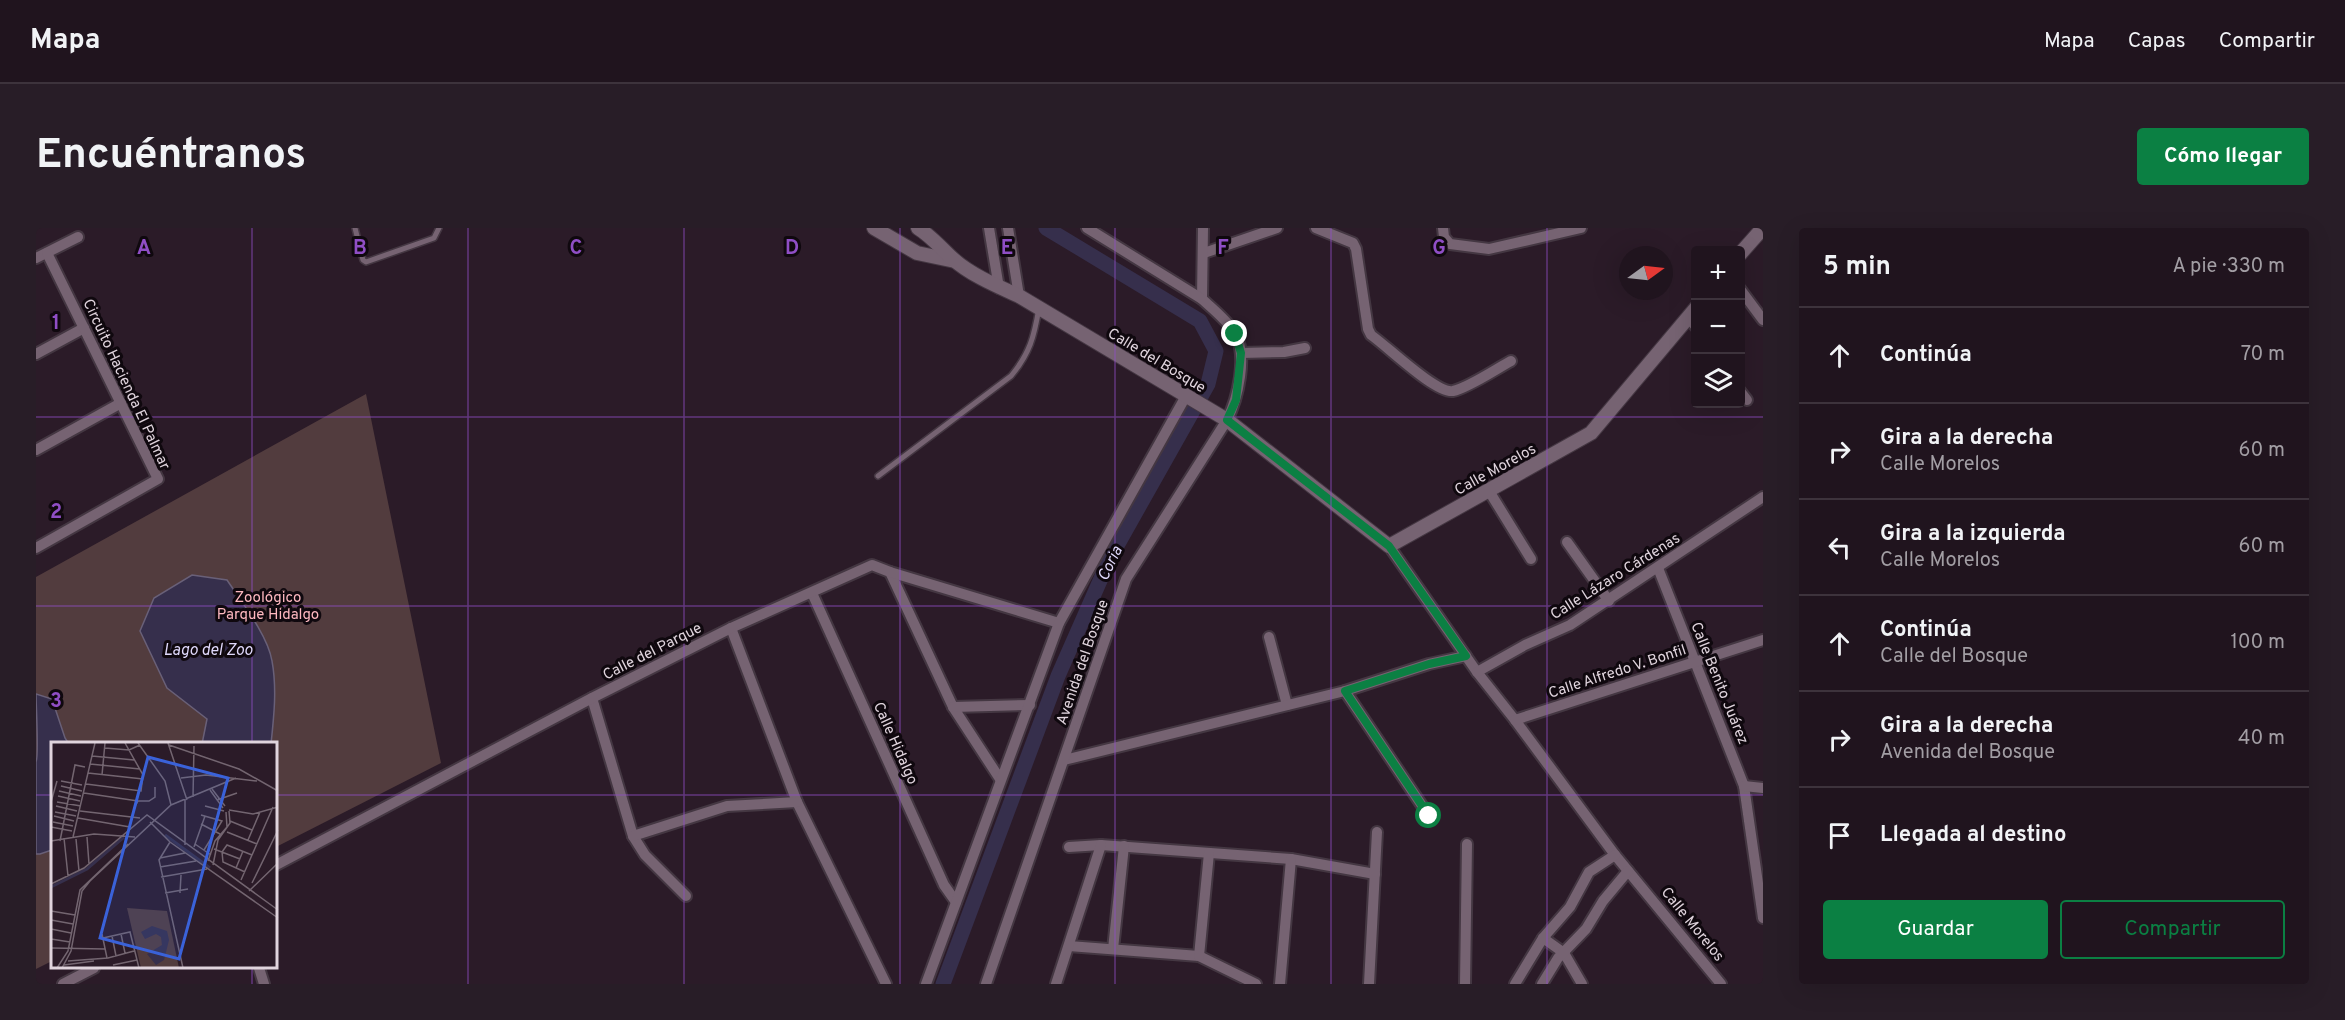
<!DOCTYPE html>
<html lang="es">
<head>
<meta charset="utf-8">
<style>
	body { margin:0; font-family:Overpass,sans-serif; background:#281d27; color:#f1f3f6 }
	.controls { position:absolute; right:18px; top:18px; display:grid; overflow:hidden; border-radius:6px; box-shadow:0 6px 24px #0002 }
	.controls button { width:54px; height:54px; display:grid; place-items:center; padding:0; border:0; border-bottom:2px solid #3d333c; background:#20141e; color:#f1f3f6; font:30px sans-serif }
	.compass { position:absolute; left:1583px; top:18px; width:54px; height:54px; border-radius:50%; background:#20141e; box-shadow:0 6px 24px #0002; rotate:75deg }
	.stop { position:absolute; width:18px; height:18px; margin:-14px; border:4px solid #0b8043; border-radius:50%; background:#fff }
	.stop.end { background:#0b8043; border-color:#fff; box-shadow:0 2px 6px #0008 }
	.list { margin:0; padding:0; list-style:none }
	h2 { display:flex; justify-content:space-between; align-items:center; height:78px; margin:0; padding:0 24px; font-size:26px }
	h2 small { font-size:20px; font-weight:400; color:#a29ea4 }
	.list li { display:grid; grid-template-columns:39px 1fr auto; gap:18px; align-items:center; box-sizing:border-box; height:96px; padding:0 24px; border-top:2px solid #3d333c }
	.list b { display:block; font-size:22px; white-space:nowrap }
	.list p { margin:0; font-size:20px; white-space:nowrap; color:#a29ea4 }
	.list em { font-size:20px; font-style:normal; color:#a29ea4 }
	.actions { display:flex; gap:12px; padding:18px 24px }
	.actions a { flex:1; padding:14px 0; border:2px solid #0b8043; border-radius:6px; text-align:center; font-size:21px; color:#0b8043 }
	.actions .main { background:#0b8043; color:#fff }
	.icon { flex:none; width:33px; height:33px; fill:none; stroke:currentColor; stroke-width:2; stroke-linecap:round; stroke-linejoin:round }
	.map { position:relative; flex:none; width:1727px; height:756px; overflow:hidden; border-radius:6px }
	header { display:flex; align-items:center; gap:36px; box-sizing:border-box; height:84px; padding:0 30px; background:#20141e; border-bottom:2px solid #3d333c }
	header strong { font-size:28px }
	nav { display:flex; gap:33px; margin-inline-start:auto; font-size:21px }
	.intro { display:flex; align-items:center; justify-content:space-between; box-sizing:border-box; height:144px; padding:0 36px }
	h1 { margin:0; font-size:42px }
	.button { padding:15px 27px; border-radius:6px; background:#0b8043; color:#fff; font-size:21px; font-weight:700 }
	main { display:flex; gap:36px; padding:0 36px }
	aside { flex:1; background:#20141e; border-radius:6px; box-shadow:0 6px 24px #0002 }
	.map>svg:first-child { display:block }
</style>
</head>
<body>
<header>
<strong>Mapa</strong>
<nav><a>Mapa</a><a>Capas</a><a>Compartir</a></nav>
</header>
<div class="intro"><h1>Encuéntranos</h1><a class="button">Cómo llegar</a></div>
<main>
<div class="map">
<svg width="1727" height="756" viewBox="0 0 1727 756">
	<rect width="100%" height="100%" fill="#2b1b28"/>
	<path fill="#523c3e" d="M330,166L405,535L240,619V516H16V733L0,741V349Z"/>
	<g fill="#362f4c" stroke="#696078" stroke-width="1.5">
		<path d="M156,347L191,352C205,373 232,408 236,433C241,460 238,488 235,516H166L171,491L131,460L104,403L118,370Z"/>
		<path d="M0,466L16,471L29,510L33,516H16V622L4,626H0V534C3,529 0,477 0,466Z"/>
	</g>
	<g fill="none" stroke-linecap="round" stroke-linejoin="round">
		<path stroke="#362f4c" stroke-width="15" d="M907,756L1022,448L1074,330L1172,156L1180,123L1164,93L1010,0"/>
		<defs>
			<g id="service">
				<path d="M319,0L327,32L330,34L398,10L403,0"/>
				<path d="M842,248L975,148C994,125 998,109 1003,80"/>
			</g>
			<g id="minor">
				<path d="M953,0L963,60"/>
				<path d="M972,0L983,68"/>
				<path d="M1280,0L1317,15L1320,21L1332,101L1335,107C1351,118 1400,166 1417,163C1432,160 1460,141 1475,133"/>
				<path d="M1407,0L1408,9L1414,16L1453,21L1545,0"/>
				<path d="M1168,25L1241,0"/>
				<path d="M0,30L42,9"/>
				<path d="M1704,61L1727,92"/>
				<path d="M1166,71L1167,0"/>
				<path d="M1652,89L1660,99"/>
				<path d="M1205,125L1248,124L1269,120"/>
				<path d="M0,126L48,100"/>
				<path d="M1704,163L1711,172"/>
				<path d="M0,222L85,175"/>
				<path d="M1453,263L1495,331"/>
				<path d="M1531,314L1573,373"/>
				<path d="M1353,318L1441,444L1479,492L1579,627L1685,756"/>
				<path d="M0,320L122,251L11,25"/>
				<path d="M1622,340L1708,558L1727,690"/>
				<path d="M854,344L917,479L964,551"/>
				<path d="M776,365L908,657L920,674"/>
				<path d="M695,400L761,574L850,756"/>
				<path d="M1233,409L1251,477"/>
				<path d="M1441,444L1489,417L1534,397L1727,269"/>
				<path d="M1309,463L1393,588"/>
				<path d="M556,470L597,608L609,627L650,668"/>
				<path d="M917,479L994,477"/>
				<path d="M1479,492L1727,412"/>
				<path d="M1028,532L1309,463L1393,436L1430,428"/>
				<path d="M1708,558L1727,560"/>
				<path d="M597,608L691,578L761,574"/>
				<path d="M1033,619L1065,617L1255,631L1339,646"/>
				<path d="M240,637L556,470L695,400L836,337L854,344L1023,395"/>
				<path d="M1507,710L1528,725L1546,756"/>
				<path d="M1033,718L1163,728L1220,756"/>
				<path d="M1077,721L1088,618"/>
				<path d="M1163,728L1173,625"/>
				<path d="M223,740L228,756"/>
				<path d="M27,756L58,740"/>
				<path d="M890,756L1023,395L1150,168"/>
				<path d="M950,756L1090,351L1191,192C1202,170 1212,128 1199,105C1191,92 1177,81 1166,71L1051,0"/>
				<path d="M1020,756L1065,617"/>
				<path d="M1244,756L1255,631"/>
				<path d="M1333,756L1341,604"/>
				<path d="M1429,756L1431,616"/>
				<path d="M1479,756L1507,710L1534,679L1553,644L1579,627"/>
				<path d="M1506,756L1522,730L1550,701L1567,673L1592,643"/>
			</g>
			<g id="tertiary">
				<path d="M838,0L881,25L919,33"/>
				<path d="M882,0C895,8 905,20 917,31C935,47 961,58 983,68L1191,192L1353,318L1555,205L1660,80"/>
				<path d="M1704,26L1727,0"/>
			</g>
		</defs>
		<use href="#service" stroke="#443742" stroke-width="8"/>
		<use href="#minor" stroke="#443742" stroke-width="14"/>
		<use href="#tertiary" stroke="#443742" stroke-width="16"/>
		<use href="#service" stroke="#766372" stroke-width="5"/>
		<use href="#minor" stroke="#766372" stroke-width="10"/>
		<use href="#tertiary" stroke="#766372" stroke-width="14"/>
	</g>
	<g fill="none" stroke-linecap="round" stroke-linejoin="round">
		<path stroke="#0b8043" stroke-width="8" d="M1199,106L1205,125L1200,172L1191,192L1353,318L1430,428L1393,436L1309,463L1393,588"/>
	</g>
	<path fill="none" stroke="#8f4ec5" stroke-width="1.5" stroke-opacity="0.55" d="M216,0V516M432,0V756M648,0V756M864,0V756M1079,0V756M1295,0V756M1511,0V756M0,189H1727M0,378H1727M0,567H16M240,567H1727M216,740V756"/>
	<g text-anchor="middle" stroke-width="6" stroke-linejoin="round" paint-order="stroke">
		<g font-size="15" fill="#e0d4dd" stroke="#0f080e">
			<text transform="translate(1121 132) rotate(31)" y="5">Calle del Bosque</text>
			<text transform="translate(91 156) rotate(65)" y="5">Circuito Hacienda El Palmar</text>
			<text transform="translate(1459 241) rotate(-29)" y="5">Calle Morelos</text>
			<text transform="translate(1579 348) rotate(-32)" y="5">Calle Lázaro Cárdenas</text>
			<text transform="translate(616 423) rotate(-27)" y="5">Calle del Parque</text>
			<text transform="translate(1046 434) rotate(-71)" y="5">Avenida del Bosque</text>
			<text transform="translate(1581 443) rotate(-18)" y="5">Calle Alfredo V. Bonfil</text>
			<text transform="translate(1684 455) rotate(68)" y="5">Calle Benito Juárez</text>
			<text transform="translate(860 515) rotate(66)" y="5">Calle Hidalgo</text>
			<text transform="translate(1657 696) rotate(51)" y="5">Calle Morelos</text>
		</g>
		<g font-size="15" fill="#feb8c0" stroke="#0f080e">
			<text x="232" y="374">Zoológico<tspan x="232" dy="17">Parque Hidalgo</tspan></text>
		</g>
		<g font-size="16" font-style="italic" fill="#dfd8fb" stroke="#0f080e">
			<text transform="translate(1073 335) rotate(-64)" y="6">Coria</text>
			<text x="172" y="427">Lago del Zoo</text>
		</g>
	</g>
	<g transform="translate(15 514)">
		<rect width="226" height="226" fill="#2b1b28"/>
		<path d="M76,166L116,169L128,226H90Z" fill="#523c3e"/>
		<path d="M101,184L116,189L118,198L113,218L105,223L96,212L111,203L110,195L105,192L94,197L90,190Z" fill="#362f4c"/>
		<path fill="none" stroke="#362f4c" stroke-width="3" d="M114,93L159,126M0,145L36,127L73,95"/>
		<path fill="none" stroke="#736570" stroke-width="1.5" d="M87,1L114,39L120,63M117,1L136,58M118,3L188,27L227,49M54,6L78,8L89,3M41,14L83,18M39,22L89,27M37,31L92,37M51,33L54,1M130,36L155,33L206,39M10,39L31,43M35,42L90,49L92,33L74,1M10,44L31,49M161,47L174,64M159,48L172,66M8,49L30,54M33,51L87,59M7,54L29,59M142,55L143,4M166,58L186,51M0,60L6,39M6,60L30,64M5,64L26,69M84,64L87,59H98L104,55V45M154,64L173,69M178,68L202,72L227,65M29,69L89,76M4,70L25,74M150,73L171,79L153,108M3,74L23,79M27,76L79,85M179,79L201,88M2,80L22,84M99,80L119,100L227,176M150,82L169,92M0,85L21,89M176,90L206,102M22,95L44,1M36,95L38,122M13,96L17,134M25,97L28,129M197,98L209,70M0,99L43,92L84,95M9,99L24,23L34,25M119,100L108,118L132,226M144,102L160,113M134,103V58M143,105L154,74M163,107L189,117M109,116L134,111M157,119L164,99L176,85L175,70M162,123L167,98L179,81L178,69M109,125L145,119M185,126L192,109M194,130L172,120L171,110L176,103L201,113M110,135L156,127M190,138L222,65M201,141L227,88M0,142L33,126L96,73L227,168M198,149L227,121M114,151L137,147M129,151L130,133M0,169L24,173M0,178L22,182M0,187L20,191M51,192L56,216M70,192L74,211M61,194L65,214M52,196L79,190L88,226M0,197L19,200M0,206L54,207M17,219L57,216L83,209M13,223L43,219M62,223L86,218M6,226L17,209L29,148L77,102M11,226L20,209L31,149L39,139L120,63L185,36"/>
		<path fill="#3a62d9" fill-opacity="0.15" stroke="#3a62d9" stroke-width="3" d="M97,15L177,36L128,217L49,196Z"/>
		<rect width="226" height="226" fill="none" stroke="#e0d4dd" stroke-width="3"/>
	</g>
	<g font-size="20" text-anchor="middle" font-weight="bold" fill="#8f4ec5" stroke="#0f080e" stroke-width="6" stroke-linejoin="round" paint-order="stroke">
		<text x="108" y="26">A</text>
		<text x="324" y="26">B</text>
		<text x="540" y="26">C</text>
		<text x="756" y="26">D</text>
		<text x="971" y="26">E</text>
		<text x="1187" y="26">F</text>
		<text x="1403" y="26">G</text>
		<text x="20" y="101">1</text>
		<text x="20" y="290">2</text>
		<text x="20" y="479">3</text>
	</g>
</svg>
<div class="controls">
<button>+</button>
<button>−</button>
<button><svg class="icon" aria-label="layers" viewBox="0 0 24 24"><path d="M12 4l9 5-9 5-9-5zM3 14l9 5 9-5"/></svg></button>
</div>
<svg class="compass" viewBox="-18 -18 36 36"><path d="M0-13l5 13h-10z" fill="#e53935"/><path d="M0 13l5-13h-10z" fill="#a29ea4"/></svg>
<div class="stop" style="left:1393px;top:588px"></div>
<div class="stop end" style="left:1199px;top:106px"></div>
</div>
<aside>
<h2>5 min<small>A pie · 330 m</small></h2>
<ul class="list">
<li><svg class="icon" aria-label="ahead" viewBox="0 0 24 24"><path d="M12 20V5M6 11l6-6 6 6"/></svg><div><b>Continúa</b></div><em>70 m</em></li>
<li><svg class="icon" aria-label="right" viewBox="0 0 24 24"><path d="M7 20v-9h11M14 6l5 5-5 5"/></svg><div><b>Gira a la derecha</b><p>Calle Morelos</p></div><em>60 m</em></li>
<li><svg class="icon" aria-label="left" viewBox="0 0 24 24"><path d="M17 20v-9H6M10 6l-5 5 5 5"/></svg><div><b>Gira a la izquierda</b><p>Calle Morelos</p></div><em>60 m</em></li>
<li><svg class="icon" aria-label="ahead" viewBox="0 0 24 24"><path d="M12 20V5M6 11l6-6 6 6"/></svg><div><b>Continúa</b><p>Calle del Bosque</p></div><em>100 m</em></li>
<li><svg class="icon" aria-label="right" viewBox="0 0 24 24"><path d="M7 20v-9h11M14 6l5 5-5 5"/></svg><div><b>Gira a la derecha</b><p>Avenida del Bosque</p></div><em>40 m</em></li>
<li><svg class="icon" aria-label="arrive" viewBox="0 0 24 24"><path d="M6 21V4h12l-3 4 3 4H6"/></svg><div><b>Llegada al destino</b></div></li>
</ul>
<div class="actions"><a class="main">Guardar</a><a>Compartir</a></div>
</aside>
</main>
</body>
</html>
